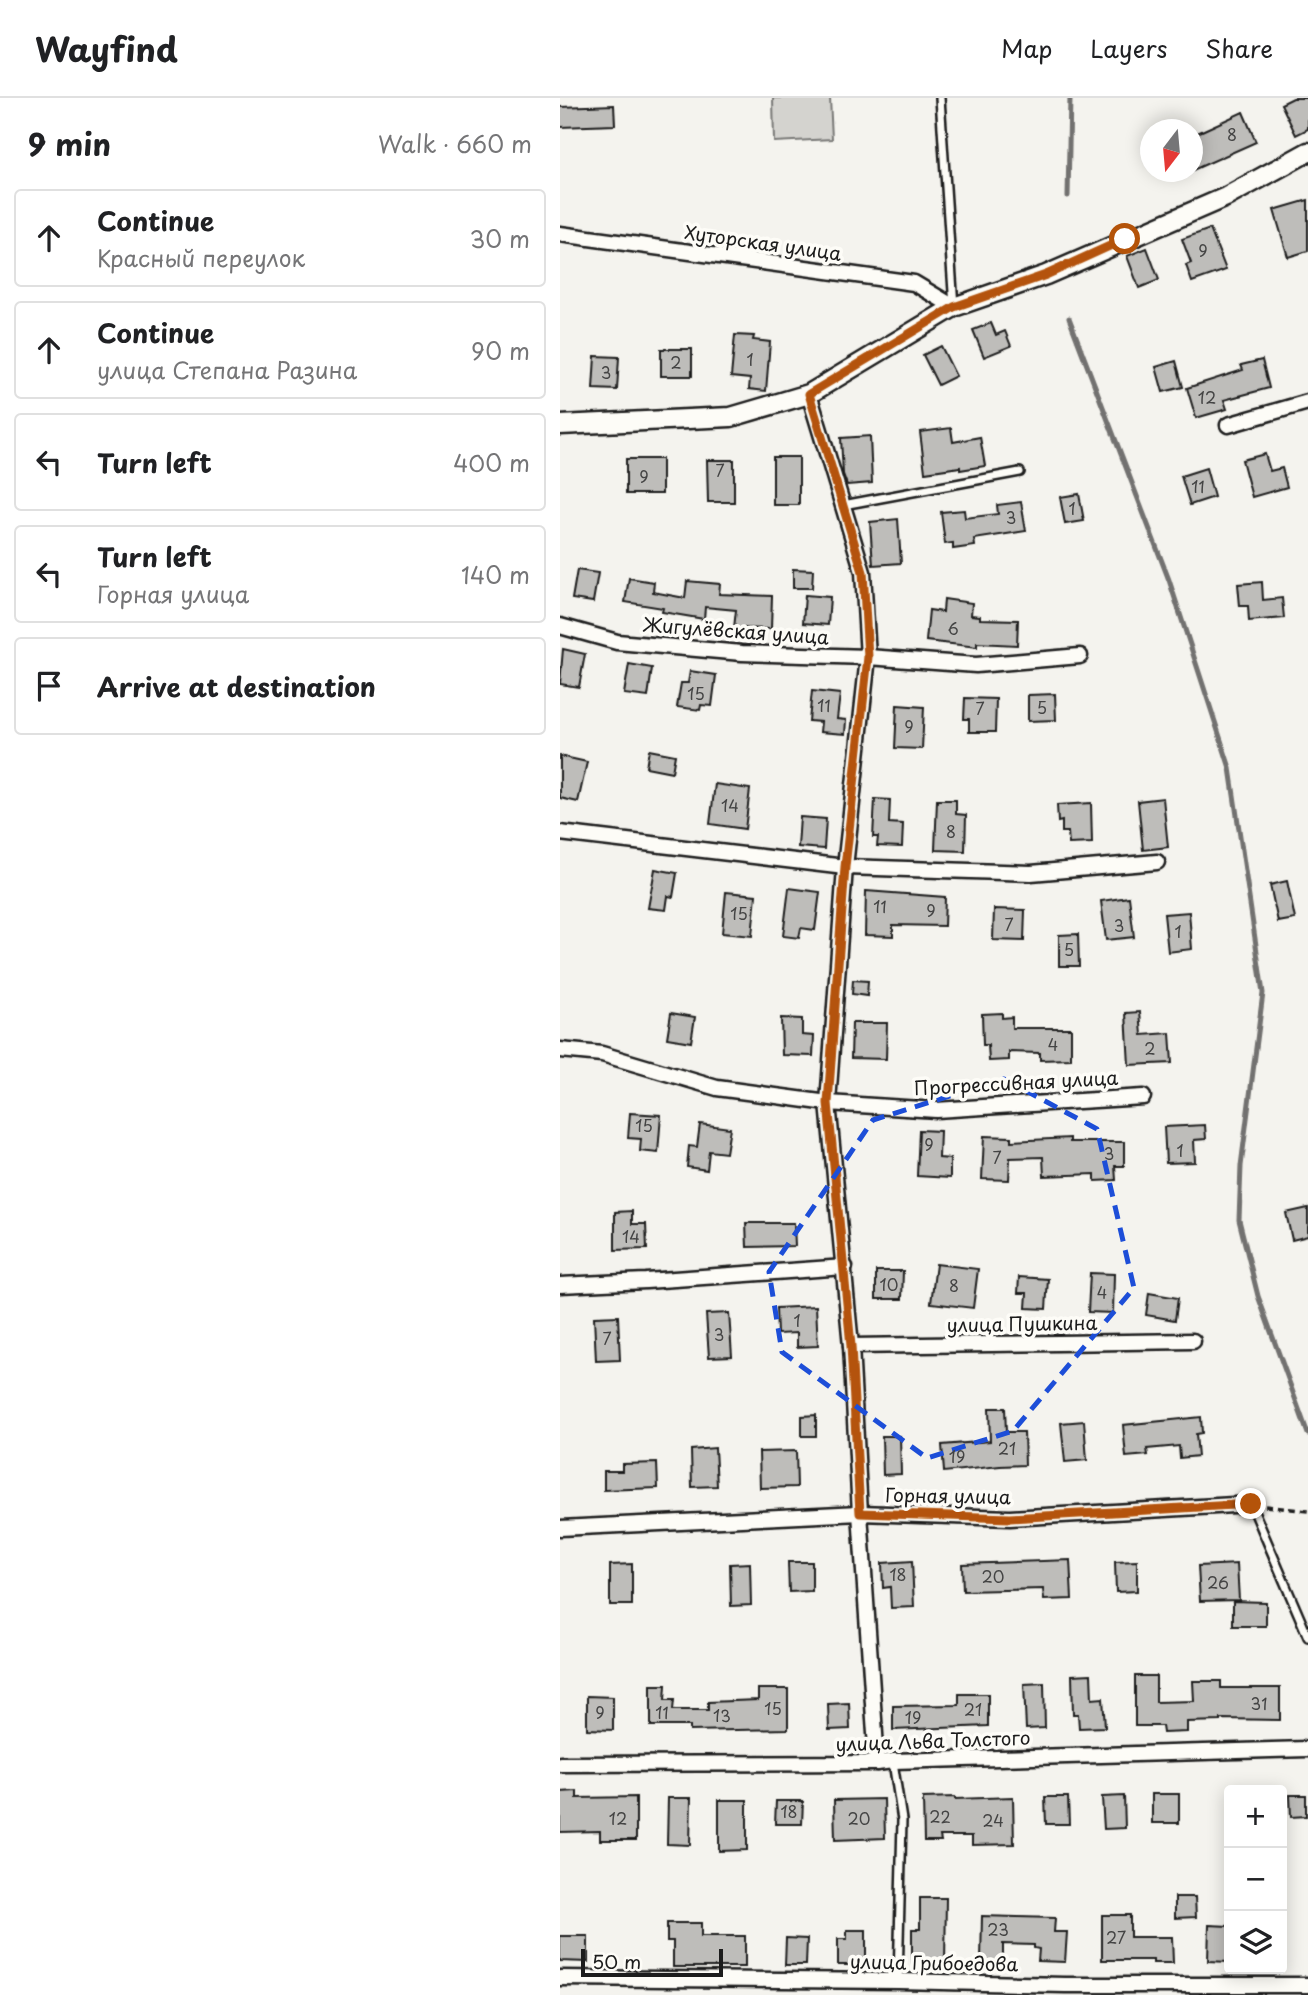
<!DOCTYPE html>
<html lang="en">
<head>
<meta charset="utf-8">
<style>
	body { margin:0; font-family:"Playpen Sans",sans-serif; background:#f2f2f2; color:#202124 }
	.controls { position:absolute; right:21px; bottom:21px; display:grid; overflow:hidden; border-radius:7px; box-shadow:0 4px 18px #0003 }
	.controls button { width:63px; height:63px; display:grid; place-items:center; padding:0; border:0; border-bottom:2px solid #e0e0e0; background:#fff; color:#202124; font:35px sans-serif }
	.compass { position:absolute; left:580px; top:21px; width:63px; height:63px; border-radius:50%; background:#fff; box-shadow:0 4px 18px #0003; rotate:196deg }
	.scale { position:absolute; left:21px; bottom:18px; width:142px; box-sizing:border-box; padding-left:7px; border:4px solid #1c1c1c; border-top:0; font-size:19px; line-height:24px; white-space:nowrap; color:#1c1c1c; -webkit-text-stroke:5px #fdfcf7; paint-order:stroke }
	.stop { position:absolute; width:21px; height:21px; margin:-16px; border:5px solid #b45309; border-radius:50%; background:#fff }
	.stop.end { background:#b45309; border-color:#fff; box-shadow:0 2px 7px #0008 }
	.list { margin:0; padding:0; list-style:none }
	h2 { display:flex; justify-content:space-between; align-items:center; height:91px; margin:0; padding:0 28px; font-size:30px }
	h2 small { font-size:23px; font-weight:400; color:#757577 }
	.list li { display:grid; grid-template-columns:46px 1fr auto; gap:21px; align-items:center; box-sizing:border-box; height:98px; margin:0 14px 14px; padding:0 14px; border:2px solid #e0e0e0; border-radius:7px }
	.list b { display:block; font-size:26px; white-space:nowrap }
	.list p { margin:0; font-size:23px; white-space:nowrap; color:#757577 }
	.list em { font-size:23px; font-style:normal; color:#757577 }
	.icon { flex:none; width:38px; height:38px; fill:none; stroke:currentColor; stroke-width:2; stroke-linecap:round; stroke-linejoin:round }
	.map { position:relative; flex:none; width:748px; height:1897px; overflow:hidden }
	header { display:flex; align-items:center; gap:42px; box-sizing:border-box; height:98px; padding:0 35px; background:#fff; border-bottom:2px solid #e0e0e0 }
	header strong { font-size:33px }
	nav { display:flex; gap:38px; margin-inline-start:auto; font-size:24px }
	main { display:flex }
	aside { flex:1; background:#fff }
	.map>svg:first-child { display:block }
</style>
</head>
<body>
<header>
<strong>Wayfind</strong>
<nav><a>Map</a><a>Layers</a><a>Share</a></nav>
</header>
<main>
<aside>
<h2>9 min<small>Walk · 660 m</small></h2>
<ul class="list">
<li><svg class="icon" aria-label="ahead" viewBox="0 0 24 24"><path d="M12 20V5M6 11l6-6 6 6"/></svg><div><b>Continue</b><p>Красный переулок</p></div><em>30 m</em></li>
<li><svg class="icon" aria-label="ahead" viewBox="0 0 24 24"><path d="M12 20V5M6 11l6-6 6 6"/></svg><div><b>Continue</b><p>улица Степана Разина</p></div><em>90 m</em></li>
<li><svg class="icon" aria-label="left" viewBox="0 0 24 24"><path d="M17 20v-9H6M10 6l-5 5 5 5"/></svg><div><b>Turn left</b></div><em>400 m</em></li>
<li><svg class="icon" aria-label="left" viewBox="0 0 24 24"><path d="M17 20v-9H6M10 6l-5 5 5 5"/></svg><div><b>Turn left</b><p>Горная улица</p></div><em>140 m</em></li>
<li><svg class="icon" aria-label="arrive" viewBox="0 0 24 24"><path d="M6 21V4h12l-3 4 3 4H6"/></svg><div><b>Arrive at destination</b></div></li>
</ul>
</aside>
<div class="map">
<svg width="748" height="1897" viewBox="0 0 748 1897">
	<rect width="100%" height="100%" fill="#f4f3ee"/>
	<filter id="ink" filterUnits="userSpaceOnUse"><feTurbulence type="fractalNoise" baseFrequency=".0143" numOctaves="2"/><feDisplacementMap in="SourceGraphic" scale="14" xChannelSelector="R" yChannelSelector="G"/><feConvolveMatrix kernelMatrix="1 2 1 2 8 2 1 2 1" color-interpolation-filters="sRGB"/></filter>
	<g filter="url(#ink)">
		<path fill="#d4d3cf" stroke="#787876" stroke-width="2" d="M213,0H270L272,41L214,44Z"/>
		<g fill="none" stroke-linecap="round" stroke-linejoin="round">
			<g stroke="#72716f" stroke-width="5">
				<path d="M508,98L510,0"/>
				<path d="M509,220L609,482L670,670L703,895L681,1068L679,1122L698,1198L748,1336"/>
			</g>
		</g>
		<g fill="#bebdba" stroke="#1c1c1c" stroke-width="2">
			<path d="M733,0H748V31L736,37L721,6Z"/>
			<path d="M54,7L55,27L0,29V9Z"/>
			<path d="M683,14L696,44L633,72V37Z"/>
			<path d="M748,102V153L728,159L714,112Z"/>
			<path d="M650,131L666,172L632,184L626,167L631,165L622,141Z"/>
			<path d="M587,150L599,182L579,190L567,158Z"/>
			<path d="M431,225L436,237L445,233L451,248L424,259L413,232Z"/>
			<path d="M175,237L194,238L193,242L210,244L206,293L189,291L190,281L171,279Z"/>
			<path d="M381,248L396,278L378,287L363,257Z"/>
			<rect x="101" y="251" width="31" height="27"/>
			<path d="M35,258L59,259L57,292L33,291Z"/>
			<path d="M702,262L709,290L664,302L667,311L636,320L627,290L683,272L681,267Z"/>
			<path d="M616,263L623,289L603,294L596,269Z"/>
			<path d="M391,330L393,344L420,339L425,368L400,372V369L365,374L360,334Z"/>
			<path d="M310,338L312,385L287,387L283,376L281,340Z"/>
			<path d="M705,356L710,373L722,370L727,389L692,399L682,362Z"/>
			<rect x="213" y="359" width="26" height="48"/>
			<rect x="66" y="361" width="36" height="35"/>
			<path d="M147,362H174V404H148Z"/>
			<path d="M646,370L654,399L630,407L621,378Z"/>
			<path d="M519,396L524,423L505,426L500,399Z"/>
			<path d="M461,404L466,433L414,441L415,448L393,451V445L385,446L381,414L404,412L405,420L438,416L437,407Z"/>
			<path d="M338,421L341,465L313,467L310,424Z"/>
			<path d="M233,471L253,472L252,490H233Z"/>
			<path d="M17,472L38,475L33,504L12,501Z"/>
			<path d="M69,480L94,484L93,494L125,500L127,483L160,486L159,496L212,498L211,531L174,530L176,512L145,509L144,521L102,514L103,510L65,504Z"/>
			<path d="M702,484L703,502L722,500L724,520L689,523L688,508H680L678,486Z"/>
			<path d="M245,497L270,499L268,527L243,525Z"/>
			<path d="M384,501L412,505L411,517L420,518V521L458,522L457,547L417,545V549L366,543L369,512L383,514Z"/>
			<path d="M3,551L25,556L19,589L0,586Z"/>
			<path d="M69,566L92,570L88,599L64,596Z"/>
			<path d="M130,573L156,577L152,608L141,607L140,612L117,609L121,585H128Z"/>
			<path d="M252,593L280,596L277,621L286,622L285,636L260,634L261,624L249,623Z"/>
			<path d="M495,596L496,622L468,623V597Z"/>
			<path d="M405,600L436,601L435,634H409V621H404Z"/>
			<path d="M337,607L364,609L362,651L335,650Z"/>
			<path d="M89,652L115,657L112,674L86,669Z"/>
			<path d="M0,658L27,664L18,704L0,700Z"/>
			<path d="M155,686L190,691L185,731L150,726Z"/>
			<path d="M603,700L608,749L583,752L578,703Z"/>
			<path d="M315,701L330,702L329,725L343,726L342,749L317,748L318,739H313Z"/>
			<path d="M377,702H396V716L406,717L405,753L375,752Z"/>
			<path d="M531,705L532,745L509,746L508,734H502V723L498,724L497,707Z"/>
			<path d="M240,719L266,721L264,751L238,749Z"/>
			<path d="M95,771L117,775L113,799L108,798L106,812L88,810Z"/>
			<path d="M727,783L735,821L718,824L710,787Z"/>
			<path d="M229,790L260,794L255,832L241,830L239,840L223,838Z"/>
			<path d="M306,793L385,799L384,828L333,827V838L305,837Z"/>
			<path d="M166,794L196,797L192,838L162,835Z"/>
			<path d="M569,799L574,839L546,842L541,803Z"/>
			<path d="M434,811L465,812L464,843L433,842Z"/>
			<path d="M629,814L632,851L608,854L604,816Z"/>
			<path d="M518,836L519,868H499V837Z"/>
			<path d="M293,882L308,883L307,898L292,896Z"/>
			<path d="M580,914L582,937L610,935L612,965L569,967L566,915Z"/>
			<path d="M111,915L135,919L131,944L107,940Z"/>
			<path d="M442,915V920L452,919V930H511V961L480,962V955L449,954V962L429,963L428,947H423L422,916Z"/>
			<path d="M221,920L242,921V937L254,938L253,958L222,957Z"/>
			<path d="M292,925H327L326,961L291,960Z"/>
			<path d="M70,1015L101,1017L98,1055L80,1053L81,1041L68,1040Z"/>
			<path d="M140,1026L170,1030L166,1055L149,1053L147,1072L127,1069L129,1048L137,1049Z"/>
			<path d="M645,1027L646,1041L634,1042L635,1064L606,1065L604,1029Z"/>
			<path d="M359,1032L380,1033L379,1060L390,1061V1080L357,1078Z"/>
			<path d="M424,1038L451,1039V1043L510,1040V1044H564V1068H555L556,1082L535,1083V1076L484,1078L483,1059L450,1060L449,1082L422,1081Z"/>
			<path d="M748,1110V1138L732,1142L726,1115Z"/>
			<path d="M72,1113V1126H86L87,1151L55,1152V1114Z"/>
			<path d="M186,1125H234L235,1148L187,1149Z"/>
			<path d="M376,1166L418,1171L413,1210L371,1205Z"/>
			<path d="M316,1173H343L342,1201H316Z"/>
			<path d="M530,1175L554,1176L553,1215L528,1214Z"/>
			<path d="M459,1179L488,1181L486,1211L466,1210L467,1195H458Z"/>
			<path d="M589,1195L618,1200L615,1222L586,1217Z"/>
			<path d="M256,1208L258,1248L237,1249V1235L217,1236L216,1210Z"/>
			<path d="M169,1215L172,1258L149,1259L146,1216Z"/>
			<path d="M58,1218L60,1262L36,1263L34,1219Z"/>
			<path d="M429,1310H445L446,1334H464L465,1367L440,1368L384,1374L382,1347L430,1343Z"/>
			<path d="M256,1317V1338H242V1318Z"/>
			<path d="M641,1319L642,1335L636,1336L638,1358L620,1360L619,1348L587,1351L588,1357L566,1359L563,1327Z"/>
			<path d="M524,1323L527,1362L505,1364L501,1325Z"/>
			<path d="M322,1338H340L341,1376L323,1377Z"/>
			<path d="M155,1350L157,1388L132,1389L131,1352Z"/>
			<path d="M236,1353L237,1389L200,1390L199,1354Z"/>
			<path d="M97,1365L98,1390L44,1392V1373H62V1366Z"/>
			<path d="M510,1462L512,1501L484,1502L483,1491L403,1493L402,1466Z"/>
			<path d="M352,1463L354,1509L331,1510L330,1489L323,1490L322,1465Z"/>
			<path d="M577,1463V1493L556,1494L555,1464Z"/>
			<path d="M228,1464H252V1493L229,1494Z"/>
			<path d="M190,1465L191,1507L171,1508L170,1466Z"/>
			<path d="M72,1466V1507H50V1467Z"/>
			<path d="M677,1466L679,1502L640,1503L638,1468Z"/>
			<path d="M673,1503L706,1504V1528H673Z"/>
			<path d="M531,1576L532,1601L543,1600L545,1629L519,1630L518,1616H513L512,1577Z"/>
			<path d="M575,1578H596V1604L634,1603L633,1583H661V1590H720V1622L661,1621V1623L627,1624V1634L603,1635L602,1628H575Z"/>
			<path d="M484,1585L485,1630L466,1631L464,1586Z"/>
			<path d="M91,1587H106L105,1602H114L113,1612H148V1604L198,1602V1591H228V1631L130,1633V1628H91Z"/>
			<path d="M399,1596H428V1628L333,1632V1608L399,1607Z"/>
			<path d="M27,1598L53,1599V1632L27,1631Z"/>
			<path d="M289,1605L290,1631L269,1632L268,1606Z"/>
			<path d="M17,1693V1700L76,1699V1742H40V1733L0,1734V1694Z"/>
			<rect x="592" y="1696" width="27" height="29"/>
			<path d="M730,1697H746V1718L731,1719Z"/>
			<path d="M564,1698L565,1730L544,1731L542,1699Z"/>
			<path d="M395,1699V1701L453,1699L454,1746L412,1747V1738H380L381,1743H364L363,1700Z"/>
			<path d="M485,1699H508L509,1726H486Z"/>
			<path d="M108,1700H131L130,1747L107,1746Z"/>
			<path d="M324,1701L325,1740L275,1742L274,1702Z"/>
			<path d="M159,1702H187V1752L159,1753Z"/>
			<path d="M216,1703H243L242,1726H215Z"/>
			<path d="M615,1799H635L636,1819L615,1820Z"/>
			<path d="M360,1800H386L385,1865H352V1831H360Z"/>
			<path d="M542,1817H570V1839H612L613,1865H593V1862H542Z"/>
			<path d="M422,1818L495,1820L494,1834H507L505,1864L478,1863L479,1851L474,1850V1847L443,1846V1863H421Z"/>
			<path d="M107,1825H141V1838H185V1869H113V1843H107Z"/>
			<path d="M649,1827L669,1828V1864L648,1863Z"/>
			<path d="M287,1832H306V1867H278V1841H287Z"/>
			<path d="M0,1838H28V1864L0,1863Z"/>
			<path d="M226,1840L247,1841L246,1867H225Z"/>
		</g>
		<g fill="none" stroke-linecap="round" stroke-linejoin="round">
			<defs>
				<g id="service">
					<path d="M380,0L394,209"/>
					<path d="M283,407L460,374"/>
					<path d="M691,1406L748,1539"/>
					<path d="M333,1664L342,1722L338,1883"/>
				</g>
				<g id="minor">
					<path d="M0,136L354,185L394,209"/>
					<path d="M249,296L303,474L308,559L285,769L268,1005L291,1248L300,1415L317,1665"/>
					<path d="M668,327L748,304"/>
					<path d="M0,528L57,544L182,555L308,559L416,567L520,558"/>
					<path d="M0,735L285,769L471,775L597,764"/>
					<path d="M0,952L42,956L157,990L268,1005L376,1012L583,999"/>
					<path d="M0,1187L86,1183L285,1169"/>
					<path d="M291,1248L633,1243"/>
					<path d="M0,1430L300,1415L450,1420L691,1406"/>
					<path d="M0,1666L317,1665L333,1663L748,1651"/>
					<path d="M0,1880L338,1883L505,1887H748"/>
				</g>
				<path id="tertiary" d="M0,327L171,319L249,296L394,209L486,177L666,99L748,54"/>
			</defs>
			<use href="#service" stroke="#1c1c1c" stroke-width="12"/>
			<use href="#minor" stroke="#1c1c1c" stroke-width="19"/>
			<use href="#tertiary" stroke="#1c1c1c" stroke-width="23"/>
			<path stroke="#1c1c1c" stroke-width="3.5" stroke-dasharray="7 5" stroke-linecap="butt" d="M705,1408L748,1413"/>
			<use href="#service" stroke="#fdfcf7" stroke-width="7"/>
			<use href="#minor" stroke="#fdfcf7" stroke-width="14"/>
			<use href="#tertiary" stroke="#fdfcf7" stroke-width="18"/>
		</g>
	</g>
	<g fill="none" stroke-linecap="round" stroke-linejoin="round" filter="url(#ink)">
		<path stroke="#b45309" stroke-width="9" d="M565,141L486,177L394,209L249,296L303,474L308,559L285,769L268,1005L291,1248L300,1415L450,1420L691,1406"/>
	</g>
	<path fill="none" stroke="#1d4ed8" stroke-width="5" stroke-dasharray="14 9" stroke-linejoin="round" d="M444,981L537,1031L574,1190L453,1333L367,1360L222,1254L209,1174L313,1022Z"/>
	<g text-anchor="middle" stroke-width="7" stroke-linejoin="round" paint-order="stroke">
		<g font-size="16" fill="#444">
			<text x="672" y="43">8</text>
			<text x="643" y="159">9</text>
			<text x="190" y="268">1</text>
			<text x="116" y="271">2</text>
			<text x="46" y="281">3</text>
			<text x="647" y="306">12</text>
			<text x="160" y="379">7</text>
			<text x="84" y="385">9</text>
			<text x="638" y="395">11</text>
			<text x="512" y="417">1</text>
			<text x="451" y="426">3</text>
			<text x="393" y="537">6</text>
			<text x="136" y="602">15</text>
			<text x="264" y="614">11</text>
			<text x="482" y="616">5</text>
			<text x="420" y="617">7</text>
			<text x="349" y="635">9</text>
			<text x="170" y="714">14</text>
			<text x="391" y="740">8</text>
			<text x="320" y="815">11</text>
			<text x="371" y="819">9</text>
			<text x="179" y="822">15</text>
			<text x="449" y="833">7</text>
			<text x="559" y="834">3</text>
			<text x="618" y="840">1</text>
			<text x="509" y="858">5</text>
			<text x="493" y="953">4</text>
			<text x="590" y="957">2</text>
			<text x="84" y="1034">15</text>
			<text x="369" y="1053">9</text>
			<text x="620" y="1059">1</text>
			<text x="549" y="1062">3</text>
			<text x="437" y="1066">7</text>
			<text x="71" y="1145">14</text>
			<text x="329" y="1193">10</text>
			<text x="394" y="1194">8</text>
			<text x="542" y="1201">4</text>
			<text x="237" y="1229">1</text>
			<text x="159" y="1243">3</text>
			<text x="47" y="1247">7</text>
			<text x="447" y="1357">21</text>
			<text x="397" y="1365">19</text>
			<text x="338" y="1483">18</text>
			<text x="433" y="1485">20</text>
			<text x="658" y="1491">26</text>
			<text x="699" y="1612">31</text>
			<text x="213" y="1617">15</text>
			<text x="413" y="1618">21</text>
			<text x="40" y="1621">9</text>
			<text x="102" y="1621">11</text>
			<text x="162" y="1624">13</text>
			<text x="353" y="1626">19</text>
			<text x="229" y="1720">18</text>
			<text x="380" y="1725">22</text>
			<text x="58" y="1727">12</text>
			<text x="299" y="1727">20</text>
			<text x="433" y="1729">24</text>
			<text x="438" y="1838">23</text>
			<text x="556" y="1846">27</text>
		</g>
		<g font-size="19" fill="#1c1c1c" stroke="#fdfcf7">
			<text transform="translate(203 145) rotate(8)" y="7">Хуторская улица</text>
			<text transform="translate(176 533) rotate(4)" y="7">Жигулёвская улица</text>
			<text transform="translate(456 985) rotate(-3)" y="7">Прогрессивная улица</text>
			<text transform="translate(462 1226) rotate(-1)" y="7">улица Пушкина</text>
			<text transform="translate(388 1398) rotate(1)" y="7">Горная улица</text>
			<text transform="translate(373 1643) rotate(-2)" y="7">улица Льва Толстого</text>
			<text transform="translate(374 1865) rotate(1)" y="7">улица Грибоедова</text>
		</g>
	</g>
</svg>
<div class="controls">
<button>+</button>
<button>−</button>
<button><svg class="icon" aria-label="layers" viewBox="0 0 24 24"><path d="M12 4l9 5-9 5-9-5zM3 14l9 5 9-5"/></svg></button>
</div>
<svg class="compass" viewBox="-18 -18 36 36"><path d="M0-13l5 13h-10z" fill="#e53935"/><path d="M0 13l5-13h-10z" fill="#757577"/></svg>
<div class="scale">50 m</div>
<div class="stop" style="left:565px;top:141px"></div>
<div class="stop end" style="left:691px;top:1406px"></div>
</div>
</main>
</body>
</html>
